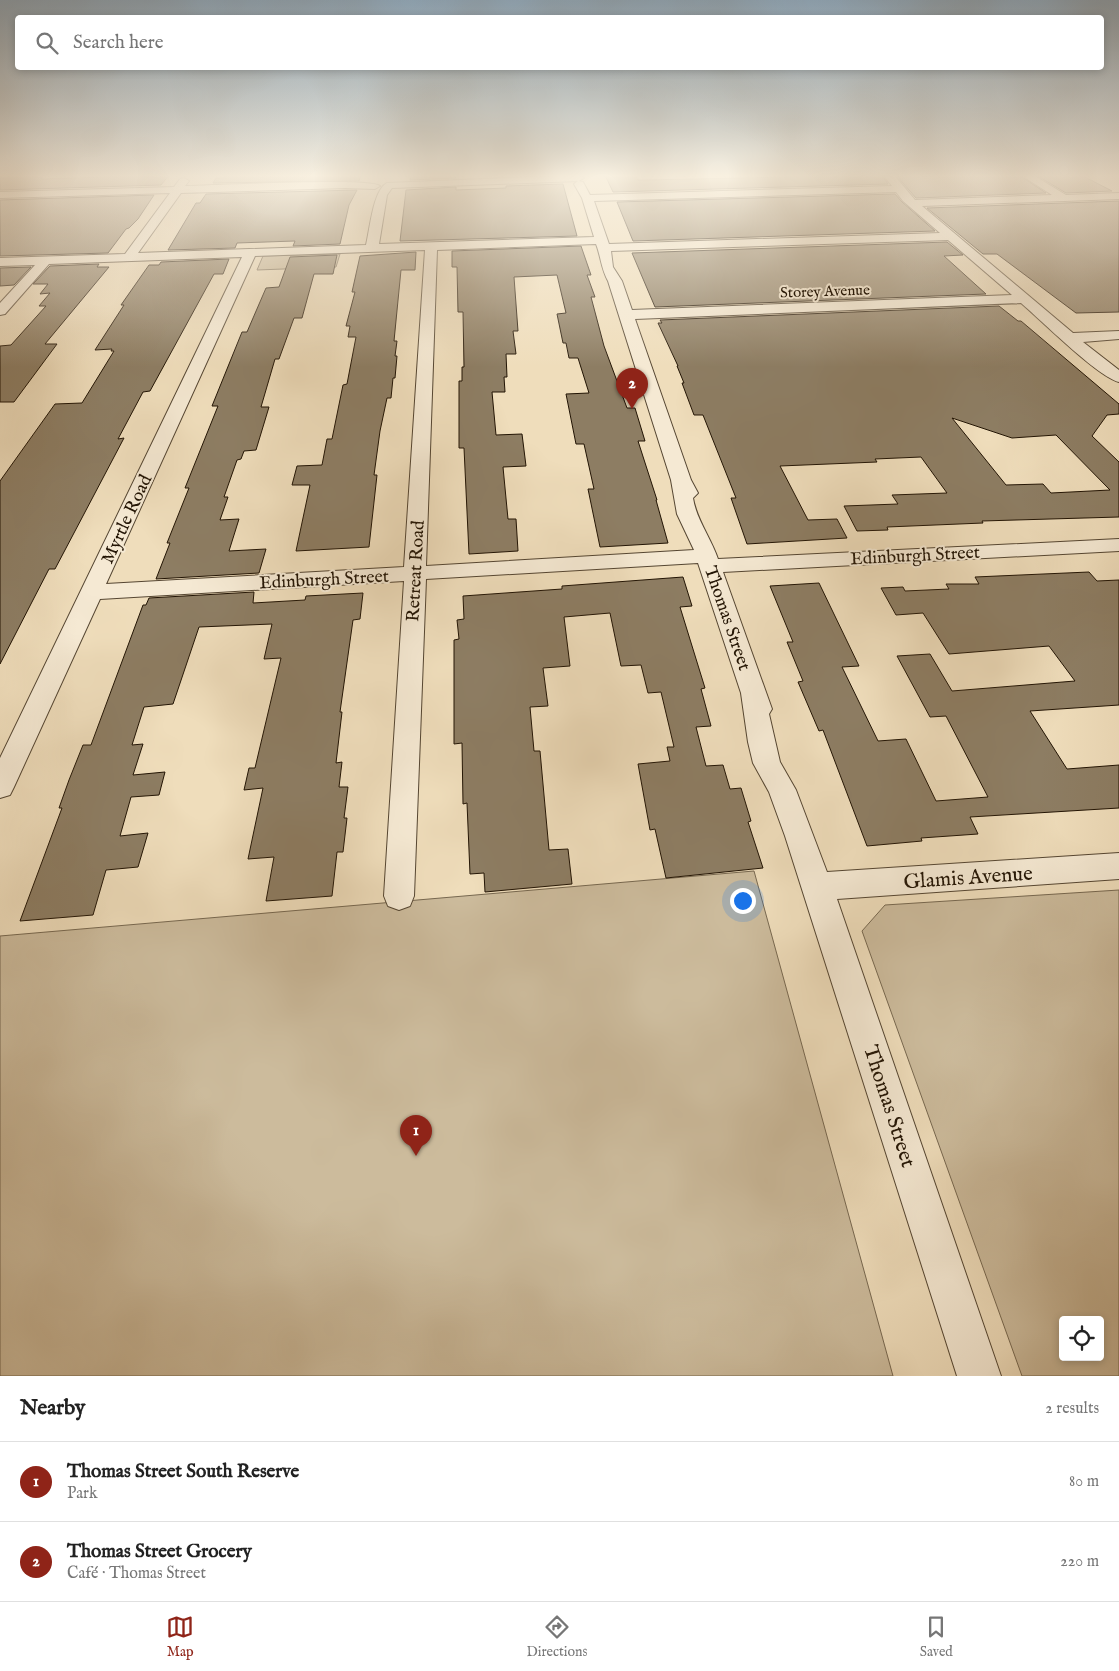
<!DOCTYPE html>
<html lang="en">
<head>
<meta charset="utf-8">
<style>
	body { margin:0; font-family:"IM FELL English",serif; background:#f6f6f6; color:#222 }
	.controls { position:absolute; right:15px; bottom:15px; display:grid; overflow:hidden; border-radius:5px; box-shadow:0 2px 8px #0003 }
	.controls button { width:45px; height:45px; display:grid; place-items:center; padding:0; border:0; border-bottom:1px solid #e0e0e0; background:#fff; color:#222; font:25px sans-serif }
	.you { position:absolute; left:742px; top:900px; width:18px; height:18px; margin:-12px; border:4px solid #fff; border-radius:50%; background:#1a73e8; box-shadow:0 0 0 8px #1a73e833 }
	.badge { display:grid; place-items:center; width:32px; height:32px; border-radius:50%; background:#8f2418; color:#fff; font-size:16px; font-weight:700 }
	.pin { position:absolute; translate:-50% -41px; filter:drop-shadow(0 1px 2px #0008) }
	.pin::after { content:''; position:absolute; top:26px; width:18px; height:15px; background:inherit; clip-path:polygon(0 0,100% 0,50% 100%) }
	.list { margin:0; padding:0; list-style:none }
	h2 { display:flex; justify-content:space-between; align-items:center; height:65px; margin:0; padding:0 20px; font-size:21px }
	h2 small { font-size:16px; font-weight:400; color:#767676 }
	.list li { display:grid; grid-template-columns:32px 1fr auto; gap:15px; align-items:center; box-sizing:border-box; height:80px; padding:0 20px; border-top:1px solid #e0e0e0 }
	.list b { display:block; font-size:19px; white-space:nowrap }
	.list p { margin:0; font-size:16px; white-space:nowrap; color:#767676 }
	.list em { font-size:16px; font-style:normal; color:#767676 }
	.icon { flex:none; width:28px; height:28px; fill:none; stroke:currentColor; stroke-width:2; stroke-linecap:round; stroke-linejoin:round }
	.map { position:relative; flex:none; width:1119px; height:1376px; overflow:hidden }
	.search { position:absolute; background:#fff; box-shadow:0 2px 8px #0003; left:15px; right:15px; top:15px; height:55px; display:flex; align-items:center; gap:12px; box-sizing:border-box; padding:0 18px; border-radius:5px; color:#767676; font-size:19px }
	.sheet { height:225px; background:#fff }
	nav { display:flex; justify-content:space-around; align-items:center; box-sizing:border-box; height:70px; border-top:1px solid #e0e0e0; background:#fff; font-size:14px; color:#767676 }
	nav a { display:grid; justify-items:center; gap:2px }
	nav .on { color:#8f2418 }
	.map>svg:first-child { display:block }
</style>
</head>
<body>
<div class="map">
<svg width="1119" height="1376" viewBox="0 0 1119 1376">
	<rect width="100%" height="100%" fill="#efddbb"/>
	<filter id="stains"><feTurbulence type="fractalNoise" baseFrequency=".004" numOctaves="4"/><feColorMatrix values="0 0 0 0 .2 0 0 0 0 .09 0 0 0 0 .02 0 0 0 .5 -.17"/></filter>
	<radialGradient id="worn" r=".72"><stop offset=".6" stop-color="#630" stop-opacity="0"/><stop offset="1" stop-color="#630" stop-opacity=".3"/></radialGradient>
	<g fill="#ccbb9c" stroke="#776850" fill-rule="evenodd">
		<path d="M340,254L336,267L257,270L263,256Z"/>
		<path d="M754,871L893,1376H0V936Z"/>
		<path d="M1119,890V1376H1022L862,931L885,905ZM1063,1320H1100V1357H1063Z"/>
	</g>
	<g fill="#8d7d63" stroke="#221404" fill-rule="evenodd">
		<path d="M14,175H45L41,179L169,175L161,185L0,190V178H10Z"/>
		<path d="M228,175H361L359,181L213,183L216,178H226Z"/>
		<path d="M411,175H455L456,178L410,180Z"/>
		<path d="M605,175H635L638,180H644L885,175L884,178L888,184L613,192Z"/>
		<path d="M896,175H1019L1046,193L916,198Z"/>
		<path d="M1036,175H1081L1112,191L1066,193Z"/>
		<path d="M563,184L577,236L400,241L406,190L456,187V190L506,188V186Z"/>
		<path d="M357,190L349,205L340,244L293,246L295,241L237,243L235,248L168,250L196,203H200L206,194Z"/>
		<path d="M895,194L902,202L935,231L633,241L617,202Z"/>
		<path d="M154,195L138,219L129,228L126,229L108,253L0,256V200Z"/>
		<path d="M1119,201V312L1076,313L997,254H983L927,208Z"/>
		<path d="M947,242L963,255L944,256L986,294L655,307L632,253Z"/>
		<path d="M581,246L591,275H587L595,297H591L604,346L627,408H635L645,441H638L657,500H656L668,543L600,547L588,489H594L584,444H576L566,394L589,393L578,358H569L566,343H563L557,314L566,313L557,275L514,277L518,331H513L516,354H506L507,377H504L505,392H492L496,435L522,434L526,466L503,467L508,519H516L518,551L469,554L464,448H459V381H462V367H464L463,312H458L457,267H452V251Z"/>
		<path d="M416,252L415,270H401L394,341H397L395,356H397L395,378H393L391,398H387L380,431L374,475H377L369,547L296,551L310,485H292L297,466L322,465L327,439H332L343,385L347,384L356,337H348L350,326H346L355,292H352L360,256Z"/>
		<path d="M337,255L333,274H314L302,318H294L279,359H275L261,407H269L256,450L244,451L241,459L237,460L224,497H228L220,520L239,519L229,551L266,549L259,573L156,579L170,543H167L189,488H185L218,406H212L242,332H247L266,288L279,287L290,257Z"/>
		<path d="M229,259L223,274H214L150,391L143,392L118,439L124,438L84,514L55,569H49L0,664V481L55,404L82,403L114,351H111L112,349L95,350L124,305H121L149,265H159L161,262Z"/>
		<path d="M99,264L97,267H109L45,344H57L14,402H0V346L11,345L46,306H39L50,293L40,294L48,284H33L50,266Z"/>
		<path d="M31,267L14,285L0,286V268Z"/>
		<path d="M999,306L1018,321H1021L1119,404V414L1107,415L1092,436L1119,462V517L982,521L983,523L887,527L888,530L857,531L844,506L898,504L892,495L947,493L921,457L875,459L877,462L780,466L808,520L837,519L847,538L747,544L731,498H736L703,415H694L682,383H684L677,366H678L658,323H662L660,320ZM952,418L1012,438L1056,435L1110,490L1051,493L1043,484L1006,485Z"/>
		<path d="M1089,572L1097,581L1119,580V705L1030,711L1067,769L1119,765V808L970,817L978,834L921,838L922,841L867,846L823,730L819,731L798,682L803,681L787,642H793L770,586L819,583L859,666L842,667L878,741L906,739L936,801L988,797L946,716L930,717L897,656L930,654L952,691L1075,681L1049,646L949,654L923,613L896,615L881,588L903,587L905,591L949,589L946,584H979L975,577Z"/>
		<path d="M683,577L692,606L680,607L705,688L701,689L711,726L696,727L706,766L723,765L730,789L741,788L751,821L748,822L763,868L666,878L655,829L650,830L638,764L670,761L667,747H674L661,692L648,693L641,665L621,666L610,613L564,617L570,666L543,668L548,706L530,707L534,751H540L549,850L568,849L572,884L485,892L484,873L470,874L467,803L463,804L462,743L454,744V640L459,639L457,620L464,619L463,596L562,589V586Z"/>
		<path d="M254,592L253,603L305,600L306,596L363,593L360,619L353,620L340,712H342L336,763L342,762L339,787H348L344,818H347L343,852H337L332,896L266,901L274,857L248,859L263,788L244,790L249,768H255L281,658L264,659L272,624L199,627L173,704L144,707L132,745L143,744L133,775L165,772L159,795L131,797L120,836L148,833L138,867L106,870L93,915L20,921L62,808H59L69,780L83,745H91L143,605H146L149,598Z"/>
	</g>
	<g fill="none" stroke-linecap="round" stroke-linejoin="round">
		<defs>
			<path id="street" d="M579,175L584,178L579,181L583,182L590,195L892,186L885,177L887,175H894L915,200L1052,195L1021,175H1033L1066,195L1119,193V199L922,206L1073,333L1119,331V339L1083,342L1119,370V382C1098,377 1041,320 1021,303L635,319L691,480L698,493L693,498C696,519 711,538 718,559L1119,539V551L723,572L772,709L769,714L780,762L796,790L827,872L1119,853V879L837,899L1001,1376H957L785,836L769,792L753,763L748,742L741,693L698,563L426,579L414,896L410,906L399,910L388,906L384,896L404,581L100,599L14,787L10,795L0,798V758L242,257L49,264L5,314L0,315V303L35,265L0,266V258L125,254L170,193L0,198V192L174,187L180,179L184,178L189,181L185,186C211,186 370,177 380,186L375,189L345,188L181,193L138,253L366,245C370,229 373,190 387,183ZM578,181L574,184L582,198L594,237L379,244L387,195L392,188ZM896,192L903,201L940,233L609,244L594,201ZM948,240L1012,295L632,310L622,281L613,267L611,251ZM596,244C601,257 601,268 608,281L671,480L677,514L694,550L426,566L437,250ZM425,250L404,567L106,584L255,256Z"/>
		</defs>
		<use href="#street" stroke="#554632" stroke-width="2"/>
		<use href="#street" fill="#f5e9d3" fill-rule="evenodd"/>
	</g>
	<linearGradient id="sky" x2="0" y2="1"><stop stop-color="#8fa9bd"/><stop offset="0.48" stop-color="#f8f0e0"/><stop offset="1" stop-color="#f8f0e0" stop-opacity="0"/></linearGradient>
	<rect width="1119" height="367" fill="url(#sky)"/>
	<g text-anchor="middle" stroke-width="4" stroke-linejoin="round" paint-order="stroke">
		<g font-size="15" fill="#221404" stroke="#f5e9d3">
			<text transform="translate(825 291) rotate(-2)" y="5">Storey Avenue</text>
		</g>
		<g font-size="18" fill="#221404" stroke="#f5e9d3">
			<text transform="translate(126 519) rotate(-65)" y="6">Myrtle Road</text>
			<text transform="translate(915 555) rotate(-3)" y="6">Edinburgh Street</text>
			<text transform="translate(415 571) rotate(-87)" y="6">Retreat Road</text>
			<text transform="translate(324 579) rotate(-3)" y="6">Edinburgh Street</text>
			<text transform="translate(728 618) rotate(71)" y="6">Thomas Street</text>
		</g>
		<g font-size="21" fill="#221404" stroke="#f5e9d3">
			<text transform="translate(968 877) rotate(-4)" y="7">Glamis Avenue</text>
			<text transform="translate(890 1106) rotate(72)" y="7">Thomas Street</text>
		</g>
	</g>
	<rect width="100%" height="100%" filter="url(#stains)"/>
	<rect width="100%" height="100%" fill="url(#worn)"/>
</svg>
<div class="controls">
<button><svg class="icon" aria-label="locate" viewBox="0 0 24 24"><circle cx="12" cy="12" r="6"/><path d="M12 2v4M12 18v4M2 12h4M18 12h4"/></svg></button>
</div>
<div class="you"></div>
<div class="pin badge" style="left:416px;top:1156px">1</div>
<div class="pin badge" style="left:632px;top:409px">2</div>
<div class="search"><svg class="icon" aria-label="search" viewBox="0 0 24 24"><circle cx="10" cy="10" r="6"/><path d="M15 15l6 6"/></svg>Search here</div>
</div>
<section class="sheet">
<h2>Nearby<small>2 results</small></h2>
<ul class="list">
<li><span class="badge">1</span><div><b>Thomas Street South Reserve</b><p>Park</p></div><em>80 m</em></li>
<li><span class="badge">2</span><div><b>Thomas Street Grocery</b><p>Café · Thomas Street</p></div><em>220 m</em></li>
</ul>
</section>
<nav>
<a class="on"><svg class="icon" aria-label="map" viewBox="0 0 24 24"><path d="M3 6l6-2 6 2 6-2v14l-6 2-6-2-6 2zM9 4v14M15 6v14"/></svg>Map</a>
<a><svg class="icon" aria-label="directions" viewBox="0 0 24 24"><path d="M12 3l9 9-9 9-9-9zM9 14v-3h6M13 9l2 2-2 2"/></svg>Directions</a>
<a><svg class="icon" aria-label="saved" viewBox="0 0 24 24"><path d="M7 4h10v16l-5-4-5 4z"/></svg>Saved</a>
</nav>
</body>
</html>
